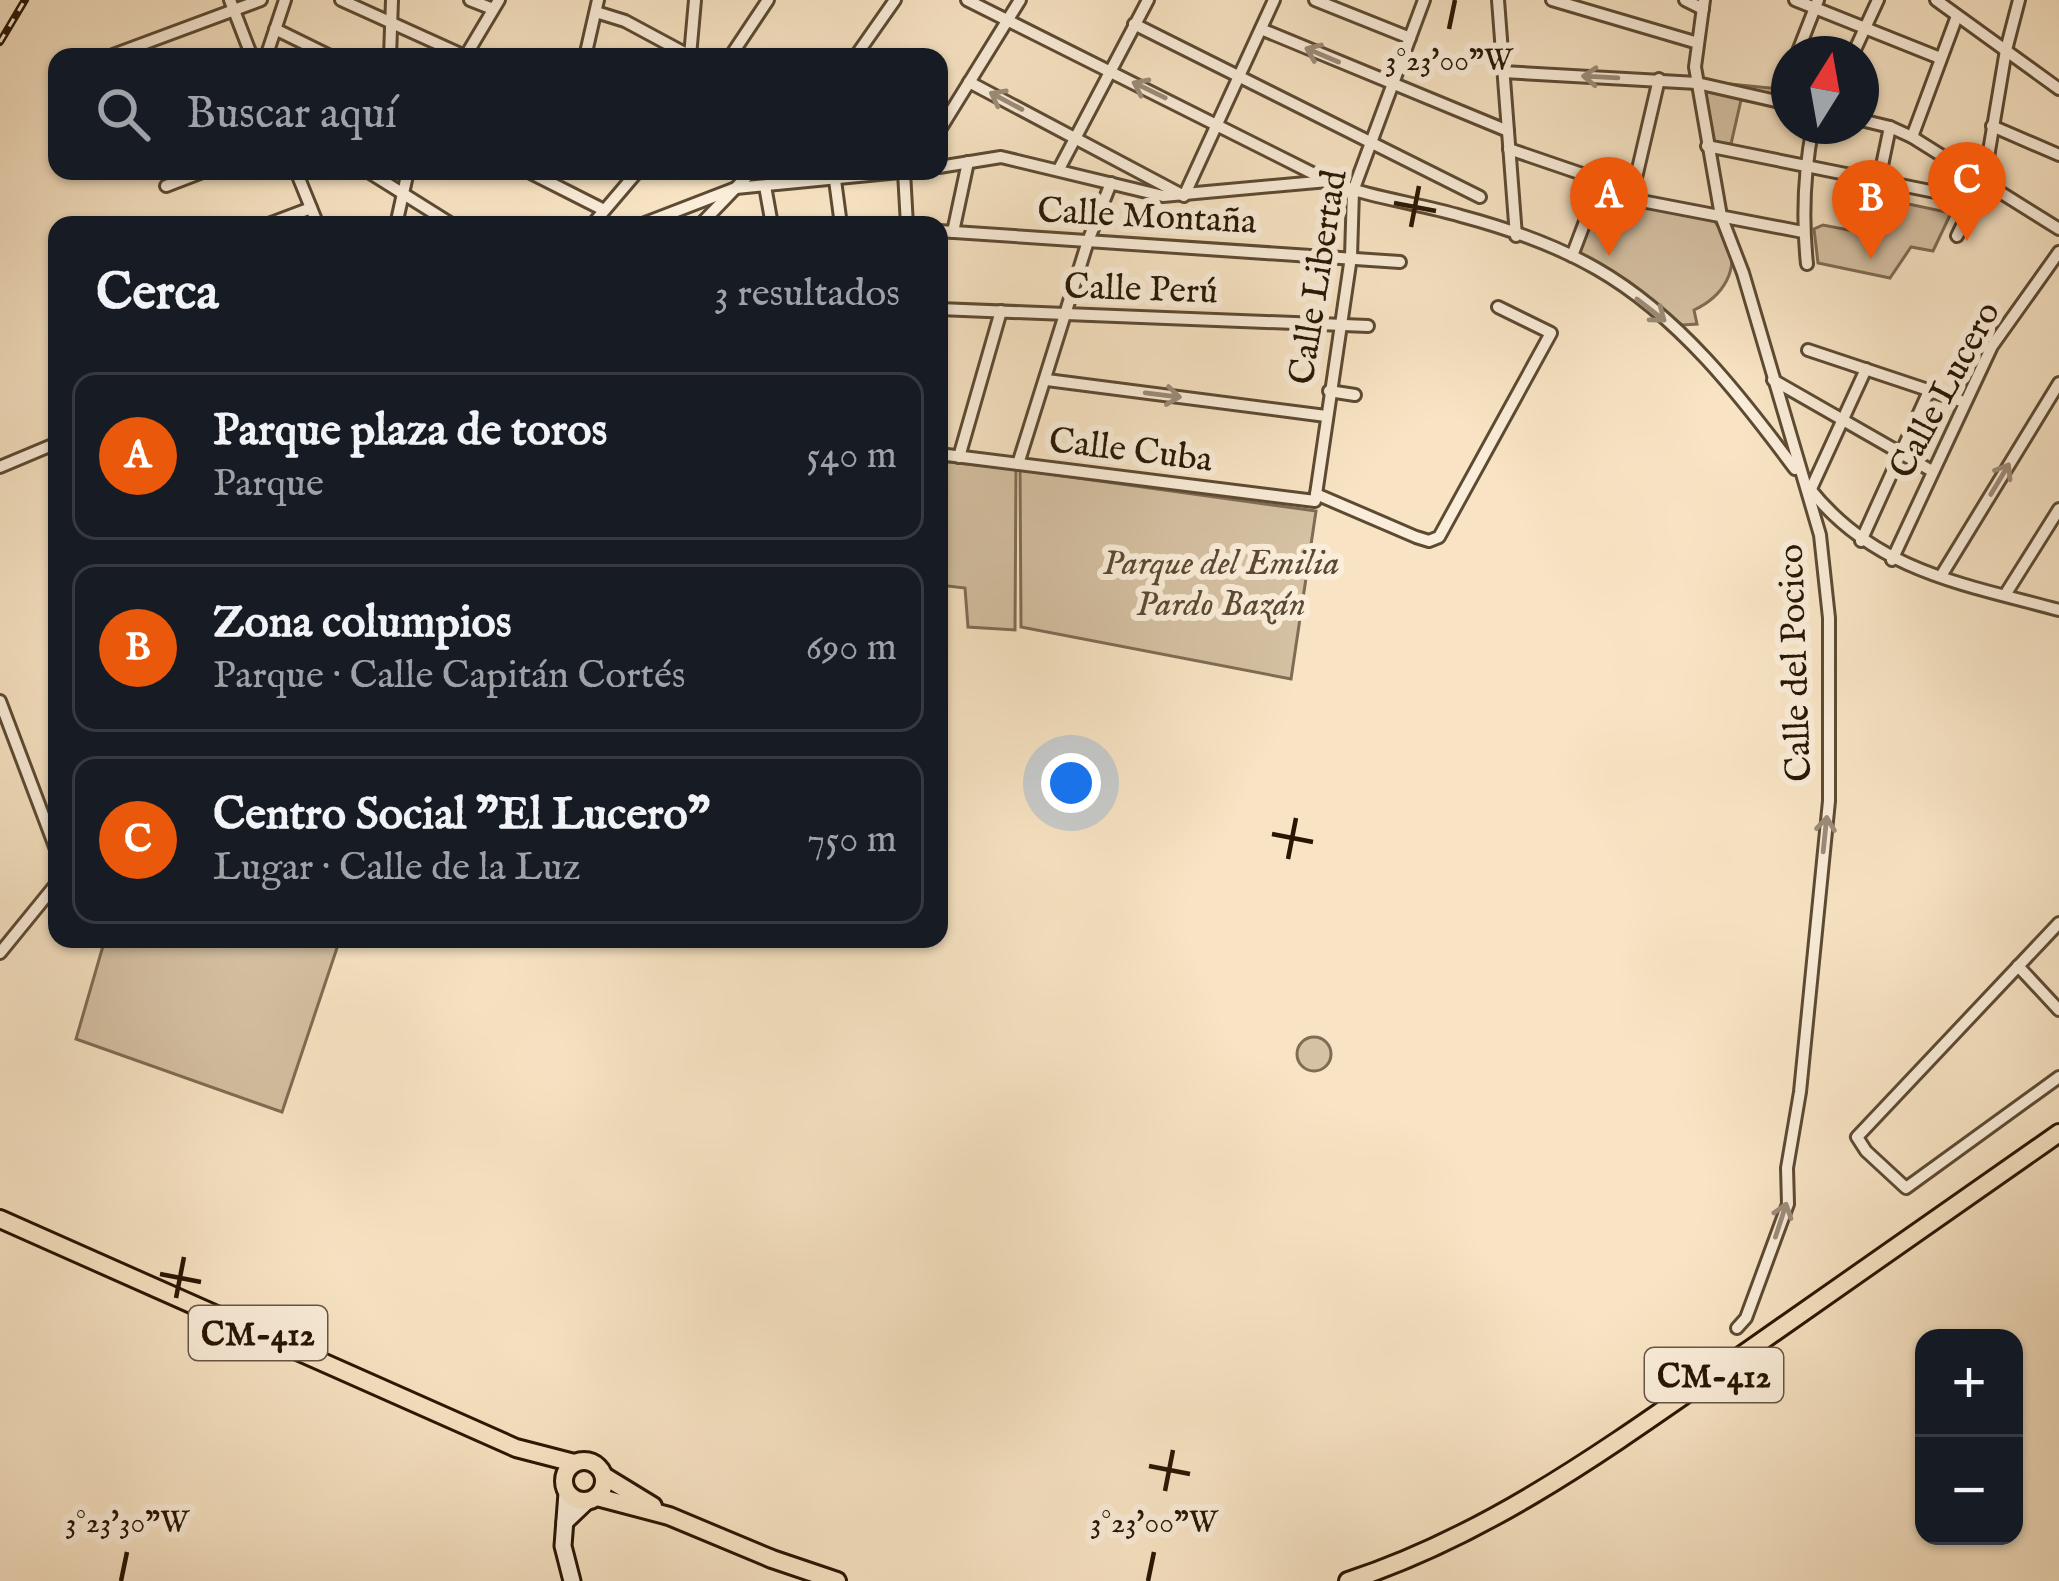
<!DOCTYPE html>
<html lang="es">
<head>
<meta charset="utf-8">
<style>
	body { margin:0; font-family:"IM FELL English",serif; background:#20242c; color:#f1f3f6 }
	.controls { position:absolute; right:36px; bottom:36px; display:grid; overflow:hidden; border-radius:24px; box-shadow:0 3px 9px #0004 }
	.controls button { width:108px; height:108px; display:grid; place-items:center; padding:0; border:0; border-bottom:3px solid #363941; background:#171b24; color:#f1f3f6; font:60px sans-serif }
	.compass { position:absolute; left:1771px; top:36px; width:108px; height:108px; border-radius:50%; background:#171b24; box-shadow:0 3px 9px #0004; rotate:11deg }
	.you { position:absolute; left:1071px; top:783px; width:42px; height:42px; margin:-30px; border:9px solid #fff; border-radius:50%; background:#1a73e8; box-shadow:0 0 0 18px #1a73e833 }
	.badge { display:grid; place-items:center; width:78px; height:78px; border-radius:50%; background:#ea580c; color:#fff; font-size:39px; font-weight:700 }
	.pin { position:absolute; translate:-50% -99px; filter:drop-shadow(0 3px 6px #0008) }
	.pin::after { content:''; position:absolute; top:63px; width:42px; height:36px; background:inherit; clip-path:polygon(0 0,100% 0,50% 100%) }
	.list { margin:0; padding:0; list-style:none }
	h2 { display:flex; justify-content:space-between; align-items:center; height:156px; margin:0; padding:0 48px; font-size:51px }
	h2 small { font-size:39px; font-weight:400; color:#9ea1a6 }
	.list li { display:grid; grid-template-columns:78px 1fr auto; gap:36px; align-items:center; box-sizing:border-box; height:168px; margin:0 24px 24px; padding:0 24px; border:3px solid #363941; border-radius:24px }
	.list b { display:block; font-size:45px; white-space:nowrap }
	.list p { margin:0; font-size:39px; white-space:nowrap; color:#9ea1a6 }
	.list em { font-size:39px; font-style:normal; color:#9ea1a6 }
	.icon { flex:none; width:66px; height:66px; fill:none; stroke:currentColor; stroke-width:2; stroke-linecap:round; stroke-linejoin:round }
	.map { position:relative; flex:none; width:2059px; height:1581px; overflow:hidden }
	.search { position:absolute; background:#171b24; box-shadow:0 3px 9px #0004; left:48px; top:48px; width:900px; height:132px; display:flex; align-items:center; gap:30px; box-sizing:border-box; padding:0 42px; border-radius:24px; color:#9ea1a6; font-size:45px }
	.panel { position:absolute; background:#171b24; box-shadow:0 3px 9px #0004; left:48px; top:216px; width:900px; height:732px; border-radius:24px }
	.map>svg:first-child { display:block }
</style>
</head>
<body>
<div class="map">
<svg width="2059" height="1581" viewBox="0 0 2059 1581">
	<rect width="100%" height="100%" fill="#f8e4c4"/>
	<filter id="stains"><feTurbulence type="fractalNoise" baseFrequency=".00167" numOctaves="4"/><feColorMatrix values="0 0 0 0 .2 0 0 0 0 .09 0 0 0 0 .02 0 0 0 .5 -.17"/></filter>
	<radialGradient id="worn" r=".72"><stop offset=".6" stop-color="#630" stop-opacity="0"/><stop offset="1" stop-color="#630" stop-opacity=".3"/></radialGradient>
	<g fill="#d5c1a3" stroke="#7e6c53" stroke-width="3">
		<path d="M1700,81L1789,90V108L1741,100L1731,144L1712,141Z"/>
		<path d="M1602,188L1636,202L1710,213C1714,222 1721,229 1726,238C1742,269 1722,297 1694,310L1697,324L1682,325L1605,267L1577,251Z"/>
		<path d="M1866,195L1951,213L1933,251L1911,247L1890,278L1818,263L1814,229L1823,225L1859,232Z"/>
		<path d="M939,461L1016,469L1015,630L968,627L965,588L939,585Z"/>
		<path d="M1020,470L1316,511L1291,679L1021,627Z"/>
		<path d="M105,939H340L282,1112L76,1039Z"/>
		<circle cx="1314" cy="1054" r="17"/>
	</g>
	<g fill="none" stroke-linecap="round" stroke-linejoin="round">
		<defs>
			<g id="street">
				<path d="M230,0L252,57"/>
				<path d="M341,0L467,57"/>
				<path d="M470,0L493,9"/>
				<path d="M967,0L1326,180"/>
				<path d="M1315,0L1410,38"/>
				<path d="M1498,0L1516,236"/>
				<path d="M1552,0L1698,43"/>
				<path d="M1685,0L1703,9"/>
				<path d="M1704,0L1695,67L1721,216L1743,273L1820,535L1829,618V801L1800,1092L1787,1168L1788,1204L1746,1318L1737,1328"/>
				<path d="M1795,0L1940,58"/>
				<path d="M1936,0L2059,89"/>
				<path d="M596,12L625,21L692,57"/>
				<path d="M1134,24L1480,197"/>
				<path d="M275,29L332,57"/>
				<path d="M1261,29L1508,131"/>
				<path d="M1797,54L1818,0"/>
				<path d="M1853,54L1878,0"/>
				<path d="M113,55L261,0"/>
				<path d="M690,56L695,0"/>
				<path d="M266,57L285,0"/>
				<path d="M390,57L392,0"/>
				<path d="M465,57L499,0"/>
				<path d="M585,57L598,0"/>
				<path d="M730,57L768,0"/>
				<path d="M855,57L895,0"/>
				<path d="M1503,72L1697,83L1789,104"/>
				<path d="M1659,79L1631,199L1803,232"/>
				<path d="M969,82L1184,196L1274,0"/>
				<path d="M1779,102L1789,76"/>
				<path d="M1861,120L1890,127L1912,137L2059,229"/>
				<path d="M1992,126L2059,155"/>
				<path d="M939,131L1020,0"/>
				<path d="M1912,137L1957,16"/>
				<path d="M1707,146L1975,200"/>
				<path d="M1509,149L1632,191"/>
				<path d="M939,167L1001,157L1163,196L1328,181C1371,198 1417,203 1461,216C1506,228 1557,246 1597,269C1679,316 1740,395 1795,469"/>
				<path d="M1059,169L1148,0"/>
				<path d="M296,171L318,225"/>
				<path d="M367,171L453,225"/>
				<path d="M527,171L604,210"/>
				<path d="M904,172L907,225"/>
				<path d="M835,180L841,225"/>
				<path d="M1879,180L1890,127"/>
				<path d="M166,186L205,171"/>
				<path d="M765,186L772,225"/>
				<path d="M266,225L311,208"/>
				<path d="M396,225L408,171"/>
				<path d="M592,225L638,171"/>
				<path d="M640,225L736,188L910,171"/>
				<path d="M700,225L752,171"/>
				<path d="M939,231L1400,262"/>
				<path d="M953,232L968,162"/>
				<path d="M1957,236L1984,181L2006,50L2019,0"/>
				<path d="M1572,256L1592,203"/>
				<path d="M1807,264C1802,217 1804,172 1813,126"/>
				<path d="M939,309L1368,326"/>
				<path d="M1808,350L1964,402"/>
				<path d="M1047,380L1326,416"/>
				<path d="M1773,380L1932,471"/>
				<path d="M1329,391L1355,395"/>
				<path d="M939,454L1315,501L1351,257L1353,191L1424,0"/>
				<path d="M959,457L1001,311"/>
				<path d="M1018,464L1088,241L1111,183"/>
				<path d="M0,467L57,443"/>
				<path d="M1810,489C1875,571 1963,584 2059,610"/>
				<path d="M1810,491L1866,369"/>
				<path d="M1316,494L1416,537L1429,541L1439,537L1551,333L1498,307"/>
				<path d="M1861,541L1929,391"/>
				<path d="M1892,560L1992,346L2059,252"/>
				<path d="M1941,576L2059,383"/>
				<path d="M2005,595L2059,509"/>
				<path d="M0,701L57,852"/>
				<path d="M2059,923L1857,1137L1866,1151L1906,1188L2059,1077"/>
				<path d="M0,953L57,883"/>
				<path d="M2018,966L2059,1010"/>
			</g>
			<g id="secondary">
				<path d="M567,1493L563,1546L572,1581"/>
				<path d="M565,1522L587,1501"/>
			</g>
			<g id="primary">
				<path d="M0,1219L516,1448L574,1463"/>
				<circle cx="584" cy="1481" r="20"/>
				<path d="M604,1476L653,1506"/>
				<path d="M597,1497L669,1516L772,1559L837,1581"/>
				<path d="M1348,1581C1489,1535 1608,1448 1729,1364C1839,1287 1949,1210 2059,1133"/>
			</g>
		</defs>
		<use href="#street" stroke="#5c4a33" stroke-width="16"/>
		<use href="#secondary" stroke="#281603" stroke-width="21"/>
		<use href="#primary" stroke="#281603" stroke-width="22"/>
		<use href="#street" stroke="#faedd9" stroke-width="10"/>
		<use href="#secondary" stroke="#faedd9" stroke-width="15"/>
		<use href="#primary" stroke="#f8e4c4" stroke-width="16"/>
		<defs>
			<path id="rail" d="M0,42L25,0"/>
		</defs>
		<use href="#rail" stroke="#281603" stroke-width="8"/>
		<use href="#rail" stroke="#faedd9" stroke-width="3" stroke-dasharray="9" stroke-linecap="butt"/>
	</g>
	<defs><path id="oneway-shaft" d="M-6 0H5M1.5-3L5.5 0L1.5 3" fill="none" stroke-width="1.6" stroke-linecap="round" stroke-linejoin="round" transform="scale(3)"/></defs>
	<g stroke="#9c8c79">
		<use href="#oneway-shaft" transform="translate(1322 55) rotate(-157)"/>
		<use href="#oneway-shaft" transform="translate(1600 77) rotate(-177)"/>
		<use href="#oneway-shaft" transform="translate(1149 90) rotate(-154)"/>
		<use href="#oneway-shaft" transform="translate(1006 101) rotate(-152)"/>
		<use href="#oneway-shaft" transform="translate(1651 310) rotate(38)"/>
		<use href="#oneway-shaft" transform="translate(1163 395) rotate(7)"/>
		<use href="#oneway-shaft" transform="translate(2000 479) rotate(-59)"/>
		<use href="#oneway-shaft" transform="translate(1825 834) rotate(-84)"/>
		<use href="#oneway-shaft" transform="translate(1781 1220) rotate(-72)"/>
	</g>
	<path fill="none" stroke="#281603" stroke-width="4.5" d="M1449,29L1455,0M1394,203L1436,211M1411,227L1419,186M1272,834L1313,842M1288,859L1296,818M160,1274L201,1282M176,1298L184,1257M1149,1466L1190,1474M1165,1491L1173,1450M121,1581L127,1552M1148,1581L1154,1552"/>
	<g text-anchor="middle" stroke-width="12" stroke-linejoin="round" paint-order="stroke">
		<g fill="#faedd9" stroke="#675643" stroke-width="3">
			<rect x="189" y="1306" width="138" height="54" rx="9"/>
			<rect x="1645" y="1348" width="138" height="54" rx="9"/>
		</g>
		<g font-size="33" font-weight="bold" fill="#281603">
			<text x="258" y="1345">CM-412</text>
			<text x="1714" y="1387">CM-412</text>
		</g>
		<g font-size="36" fill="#281603" stroke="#faedd9">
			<text transform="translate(1147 214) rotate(3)" y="13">Calle Montaña</text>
			<text transform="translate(1316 277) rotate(-81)" y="13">Calle Libertad</text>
			<text transform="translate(1141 287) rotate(2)" y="13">Calle Perú</text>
			<text transform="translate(1943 389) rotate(-62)" y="13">Calle Lucero</text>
			<text transform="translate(1131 448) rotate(7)" y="13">Calle Cuba</text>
			<text transform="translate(1793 663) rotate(-92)" y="13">Calle del Pocico</text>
		</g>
		<g font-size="36" font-style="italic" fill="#5c4933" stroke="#faedd9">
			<text x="1221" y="574">Parque del Emilia<tspan x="1221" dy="41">Pardo Bazán</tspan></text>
		</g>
	</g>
	<g font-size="30" text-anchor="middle" fill="#281603" stroke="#faedd9" stroke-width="12" stroke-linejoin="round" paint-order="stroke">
		<text x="1449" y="70">3°23'00"W</text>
		<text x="127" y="1532">3°23'30"W</text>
		<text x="1154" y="1532">3°23'00"W</text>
	</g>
	<rect width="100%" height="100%" filter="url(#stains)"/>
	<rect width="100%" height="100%" fill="url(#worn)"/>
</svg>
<div class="controls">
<button>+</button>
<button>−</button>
</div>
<svg class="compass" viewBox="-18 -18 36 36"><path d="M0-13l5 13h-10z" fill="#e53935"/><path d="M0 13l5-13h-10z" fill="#9ea1a6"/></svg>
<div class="you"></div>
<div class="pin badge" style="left:1609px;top:256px">A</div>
<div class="pin badge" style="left:1871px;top:259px">B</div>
<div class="pin badge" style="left:1967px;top:241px">C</div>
<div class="search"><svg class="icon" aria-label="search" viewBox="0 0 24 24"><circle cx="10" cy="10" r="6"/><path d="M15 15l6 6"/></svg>Buscar aquí</div>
<section class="panel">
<h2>Cerca<small>3 resultados</small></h2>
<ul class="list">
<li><span class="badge">A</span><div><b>Parque plaza de toros</b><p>Parque</p></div><em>540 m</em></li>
<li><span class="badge">B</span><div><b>Zona columpios</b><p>Parque · Calle Capitán Cortés</p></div><em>690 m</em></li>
<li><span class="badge">C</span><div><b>Centro Social &quot;El Lucero&quot;</b><p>Lugar · Calle de la Luz</p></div><em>750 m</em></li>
</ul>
</section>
</div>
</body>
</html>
